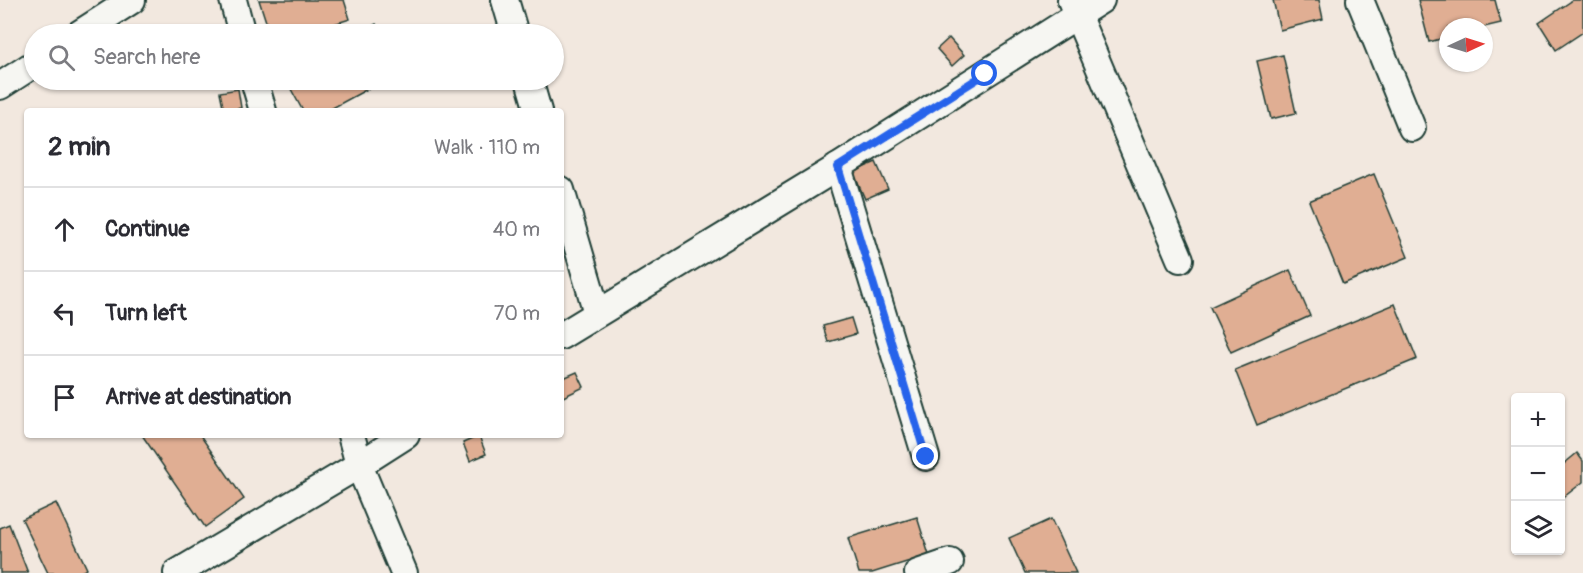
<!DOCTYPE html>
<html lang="en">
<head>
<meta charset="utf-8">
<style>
	body { margin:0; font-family:Pangolin,sans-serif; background:#f7f7f7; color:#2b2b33 }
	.controls { position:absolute; right:18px; bottom:18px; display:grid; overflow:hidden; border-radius:6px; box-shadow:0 2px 4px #0004 }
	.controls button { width:54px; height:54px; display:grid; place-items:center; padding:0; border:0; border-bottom:2px solid #e1e1e2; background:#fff; color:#2b2b33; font:30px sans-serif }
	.compass { position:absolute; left:1439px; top:18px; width:54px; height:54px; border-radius:50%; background:#fff; box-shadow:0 2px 4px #0004; rotate:86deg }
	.stop { position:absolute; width:18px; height:18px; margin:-14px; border:4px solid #2563eb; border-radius:50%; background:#fff }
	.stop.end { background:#2563eb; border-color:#fff; box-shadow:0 2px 6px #0008 }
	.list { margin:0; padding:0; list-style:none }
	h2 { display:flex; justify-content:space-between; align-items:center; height:78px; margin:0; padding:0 24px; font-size:26px }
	h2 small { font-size:20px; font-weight:400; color:#7c7c81 }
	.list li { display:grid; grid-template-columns:39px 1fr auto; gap:18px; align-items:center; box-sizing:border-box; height:84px; padding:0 24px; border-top:2px solid #e1e1e2 }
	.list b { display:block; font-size:22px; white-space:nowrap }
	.list em { font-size:20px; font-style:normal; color:#7c7c81 }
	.icon { flex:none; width:33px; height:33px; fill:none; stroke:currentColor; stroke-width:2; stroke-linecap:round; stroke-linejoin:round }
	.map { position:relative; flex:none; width:1583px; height:573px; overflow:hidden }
	.search { position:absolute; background:#fff; box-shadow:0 2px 4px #0004; left:24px; top:24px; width:540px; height:66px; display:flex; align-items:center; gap:15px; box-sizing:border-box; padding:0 21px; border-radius:33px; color:#7c7c81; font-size:22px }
	.panel { position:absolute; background:#fff; box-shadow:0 2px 4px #0004; left:24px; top:108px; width:540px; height:330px; border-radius:6px }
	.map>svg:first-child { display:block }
</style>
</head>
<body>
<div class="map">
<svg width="1583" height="573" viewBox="0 0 1583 573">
	<rect width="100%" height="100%" fill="#f2e8df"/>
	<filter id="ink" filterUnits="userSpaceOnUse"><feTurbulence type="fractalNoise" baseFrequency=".0167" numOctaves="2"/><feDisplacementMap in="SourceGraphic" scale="12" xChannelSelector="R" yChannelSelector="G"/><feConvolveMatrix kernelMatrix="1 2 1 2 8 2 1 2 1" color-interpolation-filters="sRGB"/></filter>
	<g filter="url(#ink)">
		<g fill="#e0ae93" stroke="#1f3d34" stroke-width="1.5">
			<path d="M259,0H344L350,19L302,34H270Z"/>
			<path d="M1273,0H1319L1323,19L1280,30Z"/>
			<path d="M1418,0H1495L1501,23L1484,27H1448V37L1429,42Z"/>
			<path d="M1573,0H1583V32L1556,50L1539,23Z"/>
			<path d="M376,24L382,34H357Z"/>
			<path d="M949,38L964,55L952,66L937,49Z"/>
			<path d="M1283,55L1296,113L1271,119L1257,61Z"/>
			<path d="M286,80H384L327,111H303Z"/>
			<path d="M238,89L241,108L224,111L220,92Z"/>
			<path d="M876,162L888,189L865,199L853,172Z"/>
			<path d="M1374,174L1408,257L1343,284L1309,201Z"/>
			<path d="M1290,270L1310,316L1231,352L1210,307Z"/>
			<path d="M1395,304L1417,359L1257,425L1235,370Z"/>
			<path d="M851,318L856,334L828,342L823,326Z"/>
			<path d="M577,372L584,387L561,398V379Z"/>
			<path d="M142,435H200L244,499L205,527Z"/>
			<path d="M479,436L486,454L470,461L463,443Z"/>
			<path d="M1577,453L1583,461V482L1560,500V467Z"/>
			<path d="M56,503L87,569L79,573H48L22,519Z"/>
			<path d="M917,517L929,555L872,573H859L848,538Z"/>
			<path d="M1051,519L1076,573H1025L1009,538Z"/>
			<path d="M9,524L28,573H0V528Z"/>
		</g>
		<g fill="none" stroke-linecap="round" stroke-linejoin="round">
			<defs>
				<g id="minor">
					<path d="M233,0L242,34"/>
					<path d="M505,0L515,34"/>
					<path d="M1071,0L1180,259"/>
					<path d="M1360,0L1412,128"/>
					<path d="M79,34L132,0"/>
					<path d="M254,80L263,111"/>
					<path d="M529,80L538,111"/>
					<path d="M0,86L34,64"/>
					<path d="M838,167L926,457"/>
					<path d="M561,190L597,313"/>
					<path d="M561,336L838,167L1101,0"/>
					<path d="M351,435L359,465L404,573"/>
					<path d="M177,573L359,465L406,435"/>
					<path d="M918,573L950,562"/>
				</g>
			</defs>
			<use href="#minor" stroke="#1f3d34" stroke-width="30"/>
			<use href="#minor" stroke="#f6f6f2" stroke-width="26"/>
		</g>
	</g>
	<g fill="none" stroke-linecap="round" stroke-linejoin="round" filter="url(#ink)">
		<path stroke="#2563eb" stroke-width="8" d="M926,457L838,167L985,74"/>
	</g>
</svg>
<div class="controls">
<button>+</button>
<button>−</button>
<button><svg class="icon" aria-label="layers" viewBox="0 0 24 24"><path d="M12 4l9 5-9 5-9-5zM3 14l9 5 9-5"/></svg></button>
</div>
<svg class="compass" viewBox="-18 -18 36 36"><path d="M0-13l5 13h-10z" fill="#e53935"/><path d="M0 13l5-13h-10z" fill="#7c7c81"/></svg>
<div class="stop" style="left:985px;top:74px"></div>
<div class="stop end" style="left:926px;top:457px"></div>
<div class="search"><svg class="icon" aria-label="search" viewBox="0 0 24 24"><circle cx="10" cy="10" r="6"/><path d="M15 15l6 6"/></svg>Search here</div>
<section class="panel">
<h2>2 min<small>Walk · 110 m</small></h2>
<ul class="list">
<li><svg class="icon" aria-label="ahead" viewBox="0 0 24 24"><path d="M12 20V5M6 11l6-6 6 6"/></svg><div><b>Continue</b></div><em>40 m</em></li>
<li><svg class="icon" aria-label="left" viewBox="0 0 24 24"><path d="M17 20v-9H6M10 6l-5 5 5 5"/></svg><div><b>Turn left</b></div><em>70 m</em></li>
<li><svg class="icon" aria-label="arrive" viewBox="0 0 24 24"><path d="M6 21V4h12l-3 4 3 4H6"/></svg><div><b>Arrive at destination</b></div></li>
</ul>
</section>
</div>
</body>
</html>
